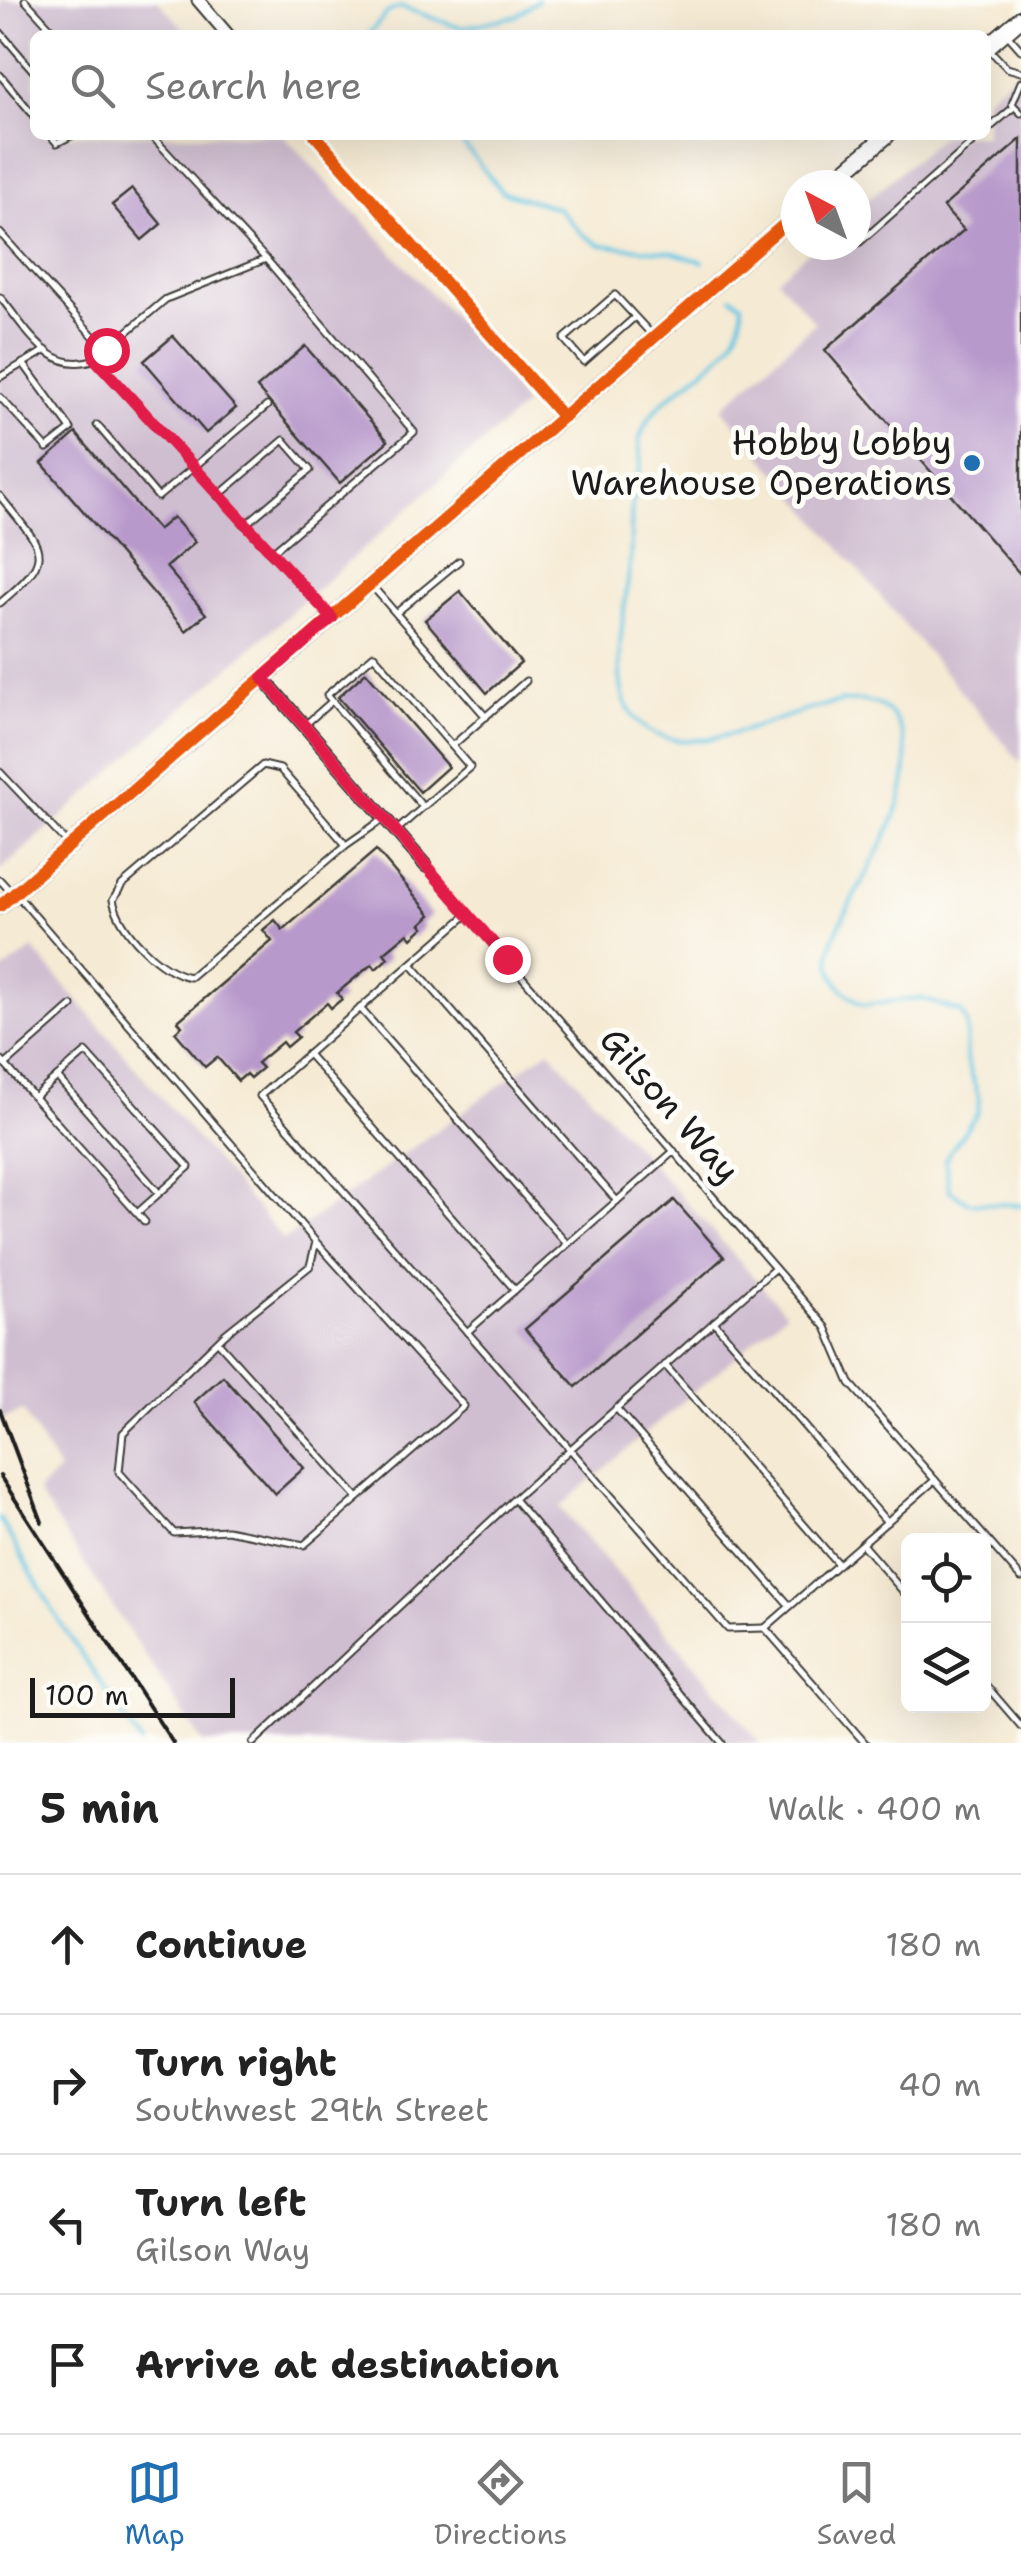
<!DOCTYPE html>
<html lang="en">
<head>
<meta charset="utf-8">
<style>
	body { margin:0; font-family:"Shantell Sans",sans-serif; background:#f2f2f2; color:#222 }
	.controls { position:absolute; right:30px; bottom:30px; display:grid; overflow:hidden; border-radius:15px; box-shadow:0 10px 40px #0002 }
	.controls button { width:90px; height:90px; display:grid; place-items:center; padding:0; border:0; border-bottom:2px solid #e0e0e0; background:#fff; color:#222; font:50px sans-serif }
	.compass { position:absolute; left:781px; top:170px; width:90px; height:90px; border-radius:50%; background:#fff; box-shadow:0 10px 40px #0002; rotate:319deg }
	.scale { position:absolute; left:30px; bottom:25px; width:205px; box-sizing:border-box; padding-left:10px; border:5px solid #1c1c1c; border-top:0; font-size:28px; line-height:35px; white-space:nowrap; color:#1c1c1c; -webkit-text-stroke:8px #fdfcf7; paint-order:stroke }
	.stop { position:absolute; width:30px; height:30px; margin:-22px; border:8px solid #e11d48; border-radius:50%; background:#fff }
	.stop.end { background:#e11d48; border-color:#fff; box-shadow:0 2px 10px #0008 }
	.list { margin:0; padding:0; list-style:none }
	h2 { display:flex; justify-content:space-between; align-items:center; height:130px; margin:0; padding:0 40px; font-size:42px }
	h2 small { font-size:32px; font-weight:400; color:#767676 }
	.list li { display:grid; grid-template-columns:65px 1fr auto; gap:30px; align-items:center; box-sizing:border-box; height:140px; padding:0 40px; border-top:2px solid #e0e0e0 }
	.list b { display:block; font-size:38px; white-space:nowrap }
	.list p { margin:0; font-size:32px; white-space:nowrap; color:#767676 }
	.list em { font-size:32px; font-style:normal; color:#767676 }
	.icon { flex:none; width:55px; height:55px; fill:none; stroke:currentColor; stroke-width:2; stroke-linecap:round; stroke-linejoin:round }
	.map { position:relative; flex:none; width:1021px; height:1743px; overflow:hidden }
	.search { position:absolute; background:#fff; box-shadow:0 10px 40px #0002; left:30px; right:30px; top:30px; height:110px; display:flex; align-items:center; gap:25px; box-sizing:border-box; padding:0 35px; border-radius:15px; color:#767676; font-size:38px }
	.sheet { height:690px; background:#fff }
	nav { display:flex; justify-content:space-around; align-items:center; box-sizing:border-box; height:140px; border-top:2px solid #e0e0e0; background:#fff; font-size:28px; color:#767676 }
	nav a { display:grid; justify-items:center; gap:5px }
	nav .on { color:#1f6fb2 }
	.map>svg:first-child { display:block }
</style>
</head>
<body>
<div class="map">
<svg width="1021" height="1743" viewBox="0 0 1021 1743">
	<rect width="100%" height="100%" fill="#fdfcf7"/>
	<filter id="ink" filterUnits="userSpaceOnUse"><feTurbulence type="fractalNoise" baseFrequency=".01" numOctaves="2"/><feDisplacementMap in="SourceGraphic" scale="20" xChannelSelector="R" yChannelSelector="G"/><feConvolveMatrix kernelMatrix="1 2 1 2 8 2 1 2 1" color-interpolation-filters="sRGB"/></filter>
	<filter id="wash" filterUnits="userSpaceOnUse"><feTurbulence type="fractalNoise" baseFrequency=".0048" numOctaves="4" result="noise"/><feDisplacementMap in="SourceGraphic" scale="40" xChannelSelector="R" yChannelSelector="G"/><feGaussianBlur stdDeviation="2.25" result="paint"/><feColorMatrix in="noise" values="0 0 0 0 0 0 0 0 0 0 0 0 0 0 0 0 0 1.4 0 .05"/><feComposite in="paint" operator="in"/></filter>
	<g filter="url(#wash)">
		<rect width="100%" height="100%" fill="#f5ead3"/>
		<g fill="#cfbdd0">
			<path d="M0,0H157L190,35H35V135H283L495,362L525,405L0,871Z"/>
			<path d="M1021,68V763L722,408L815,323L777,279L816,245H856V210L943,135H986V98Z"/>
			<path d="M33,949L284,1240L549,1050L786,1313L560,1507L761,1743H203L37,1492L59,1470L23,1411L0,1420V973Z"/>
		</g>
		<g fill="none" stroke-linecap="round" stroke-linejoin="round">
			<g stroke="#65c6e3" stroke-width="4">
				<path d="M368,35L388,12L401,7L461,28L516,16L538,0"/>
				<path d="M456,135L502,192L558,208L582,234L600,245L671,252L703,262"/>
				<path d="M732,297L742,304C746,368 656,382 640,438C637,447 643,458 640,468C627,508 633,524 630,564C626,603 616,646 621,685C622,697 628,710 636,719C704,799 886,621 905,748C914,807 868,865 844,916C838,929 829,944 830,959C831,981 845,995 864,1005L921,998L961,1012L967,1023L966,1059L979,1098L978,1112L945,1159L949,1190L969,1203L1021,1205"/>
				<path d="M0,1519L61,1624L141,1743"/>
			</g>
		</g>
		<g id="blocks">
			<g fill="#b799cb">
				<path d="M1021,139V575L825,350L964,230L943,207Z"/>
				<path d="M132,189L161,224L142,240L112,205Z"/>
				<path d="M173,336L236,408L206,433L144,361Z"/>
				<path d="M305,346L388,441L340,483L257,388Z"/>
				<path d="M76,433L158,530L173,517L195,542L166,567L206,614L186,631L42,463Z"/>
				<path d="M460,591L521,663L487,693L425,620Z"/>
				<path d="M366,672L448,767L420,792L338,697Z"/>
				<path d="M376,850L431,915L421,924L424,927L412,938L408,933L384,953L388,958L376,969L372,964L337,993L342,999L331,1008L327,1003L293,1032L298,1037L286,1047L282,1042L257,1063L262,1068L250,1078L246,1074L238,1081L217,1057L205,1067L175,1032L182,1026L178,1021L272,941L263,930L275,920L283,930Z"/>
				<path d="M674,1200L724,1257L576,1387L525,1329Z"/>
				<path d="M223,1376L304,1468L275,1494L194,1402Z"/>
			</g>
		</g>
	</g>
	<g filter="url(#ink)">
		<use href="#blocks" fill-opacity="0" stroke="#3d3b37" stroke-width="2.5"/>
		<g fill="none" stroke-linecap="round" stroke-linejoin="round">
			<defs>
				<g id="lane">
					<path d="M25,0L57,35"/>
					<path d="M0,32L35,73"/>
					<path d="M1006,33L1021,50"/>
					<path d="M989,49L1007,68L1021,72"/>
					<path d="M0,75L35,117"/>
					<path d="M1021,82L1012,104L1021,113"/>
					<path d="M986,131L1014,107"/>
					<path d="M50,135L57,143L73,135"/>
					<path d="M151,135L266,259L414,432L271,553"/>
					<path d="M0,233L106,350"/>
					<path d="M859,243L981,135"/>
					<path d="M266,259L166,299L95,359L329,615"/>
					<path d="M0,297C27,329 50,376 95,359"/>
					<path d="M635,317L584,362L564,339L615,295L653,336"/>
					<path d="M0,377L46,350"/>
					<path d="M0,397L47,448L71,429L23,363"/>
					<path d="M97,425L158,497L267,406"/>
					<path d="M0,496C42,550 59,554 0,603"/>
					<path d="M218,496L284,440L310,470L245,525"/>
					<path d="M373,587L486,717"/>
					<path d="M396,613L459,561"/>
					<path d="M374,655L470,767L423,807L327,695Z"/>
					<path d="M306,724L332,701"/>
					<path d="M452,746L526,681"/>
					<path d="M0,772L67,843"/>
					<path d="M396,831L423,807"/>
					<path d="M346,845L280,769L263,765L122,885L113,900C120,931 159,971 190,977L346,845L382,820"/>
					<path d="M426,866L826,1327L850,1383L1021,1578"/>
					<path d="M0,880L11,892"/>
					<path d="M17,895L316,1242L310,1266L225,1334L123,1433L119,1472L174,1533L227,1530L304,1545L464,1406L316,1242"/>
					<path d="M468,914L260,1096L728,1629L765,1628"/>
					<path d="M411,964L617,1201"/>
					<path d="M360,1008L567,1244"/>
					<path d="M308,1054L515,1290"/>
					<path d="M0,1059L145,1222"/>
					<path d="M5,1065L72,1006"/>
					<path d="M57,1077L159,1193"/>
					<path d="M34,1097L86,1052L189,1167L137,1213"/>
					<path d="M714,1322L887,1522"/>
					<path d="M467,1332L674,1151"/>
					<path d="M218,1342L358,1498"/>
					<path d="M665,1365L838,1564"/>
					<path d="M616,1408L790,1606"/>
					<path d="M514,1499L774,1269"/>
					<path d="M862,1544L908,1597"/>
					<path d="M984,1683L1021,1726"/>
					<path d="M253,1743L514,1499L722,1743"/>
					<path d="M865,1743L765,1628L935,1480"/>
				</g>
				<g id="street">
					<path d="M198,0L228,35"/>
					<path d="M315,135L563,417"/>
					<path d="M263,678L426,866"/>
				</g>
				<g id="secondary">
					<path d="M986,48L1021,18"/>
					<path d="M829,185L887,135"/>
					<path d="M0,906L796,214"/>
				</g>
			</defs>
			<use href="#lane" stroke="#3d3b37" stroke-width="9"/>
			<use href="#street" stroke="#3d3b37" stroke-width="15"/>
			<use href="#secondary" stroke="#3d3b37" stroke-width="19"/>
			<use href="#lane" stroke="#fff" stroke-width="5"/>
			<use href="#street" stroke="#fff" stroke-width="11"/>
			<use href="#secondary" stroke="#fff" stroke-width="15"/>
			<g stroke="#1c1c1c" stroke-width="4">
				<path d="M0,1410L42,1522"/>
				<path d="M0,1476L173,1743"/>
			</g>
			<defs>
				<g id="cycleway">
					<path d="M315,135L563,417"/>
					<path d="M0,906L796,214"/>
				</g>
			</defs>
			<use href="#cycleway" stroke="#fdfcf7" stroke-width="19"/>
			<use href="#cycleway" stroke="#e8590c" stroke-width="12"/>
		</g>
	</g>
	<g fill="none" stroke-linecap="round" stroke-linejoin="round" filter="url(#ink)">
		<path stroke="#e11d48" stroke-width="12" d="M106,350L95,359L332,618L263,678L507,959"/>
	</g>
	<circle fill="#1f6fb2" stroke="#fdfcf7" stroke-width="4" cx="972" cy="463" r="10"/>
	<g text-anchor="middle" stroke-width="10" stroke-linejoin="round" paint-order="stroke">
		<g font-size="35" fill="#1c1c1c" stroke="#fdfcf7" text-anchor="end">
			<text x="952" y="455">Hobby Lobby<tspan x="952" dy="40">Warehouse Operations</tspan></text>
		</g>
		<g font-size="35" fill="#1c1c1c" stroke="#fdfcf7">
			<text transform="translate(670 1105) rotate(49)" y="12">Gilson Way</text>
		</g>
	</g>
</svg>
<div class="controls">
<button><svg class="icon" aria-label="locate" viewBox="0 0 24 24"><circle cx="12" cy="12" r="6"/><path d="M12 2v4M12 18v4M2 12h4M18 12h4"/></svg></button>
<button><svg class="icon" aria-label="layers" viewBox="0 0 24 24"><path d="M12 4l9 5-9 5-9-5zM3 14l9 5 9-5"/></svg></button>
</div>
<svg class="compass" viewBox="-18 -18 36 36"><path d="M0-13l5 13h-10z" fill="#e53935"/><path d="M0 13l5-13h-10z" fill="#767676"/></svg>
<div class="scale">100 m</div>
<div class="stop" style="left:106px;top:350px"></div>
<div class="stop end" style="left:507px;top:959px"></div>
<div class="search"><svg class="icon" aria-label="search" viewBox="0 0 24 24"><circle cx="10" cy="10" r="6"/><path d="M15 15l6 6"/></svg>Search here</div>
</div>
<section class="sheet">
<h2>5 min<small>Walk · 400 m</small></h2>
<ul class="list">
<li><svg class="icon" aria-label="ahead" viewBox="0 0 24 24"><path d="M12 20V5M6 11l6-6 6 6"/></svg><div><b>Continue</b></div><em>180 m</em></li>
<li><svg class="icon" aria-label="right" viewBox="0 0 24 24"><path d="M7 20v-9h11M14 6l5 5-5 5"/></svg><div><b>Turn right</b><p>Southwest 29th Street</p></div><em>40 m</em></li>
<li><svg class="icon" aria-label="left" viewBox="0 0 24 24"><path d="M17 20v-9H6M10 6l-5 5 5 5"/></svg><div><b>Turn left</b><p>Gilson Way</p></div><em>180 m</em></li>
<li><svg class="icon" aria-label="arrive" viewBox="0 0 24 24"><path d="M6 21V4h12l-3 4 3 4H6"/></svg><div><b>Arrive at destination</b></div></li>
</ul>
</section>
<nav>
<a class="on"><svg class="icon" aria-label="map" viewBox="0 0 24 24"><path d="M3 6l6-2 6 2 6-2v14l-6 2-6-2-6 2zM9 4v14M15 6v14"/></svg>Map</a>
<a><svg class="icon" aria-label="directions" viewBox="0 0 24 24"><path d="M12 3l9 9-9 9-9-9zM9 14v-3h6M13 9l2 2-2 2"/></svg>Directions</a>
<a><svg class="icon" aria-label="saved" viewBox="0 0 24 24"><path d="M7 4h10v16l-5-4-5 4z"/></svg>Saved</a>
</nav>
</body>
</html>
